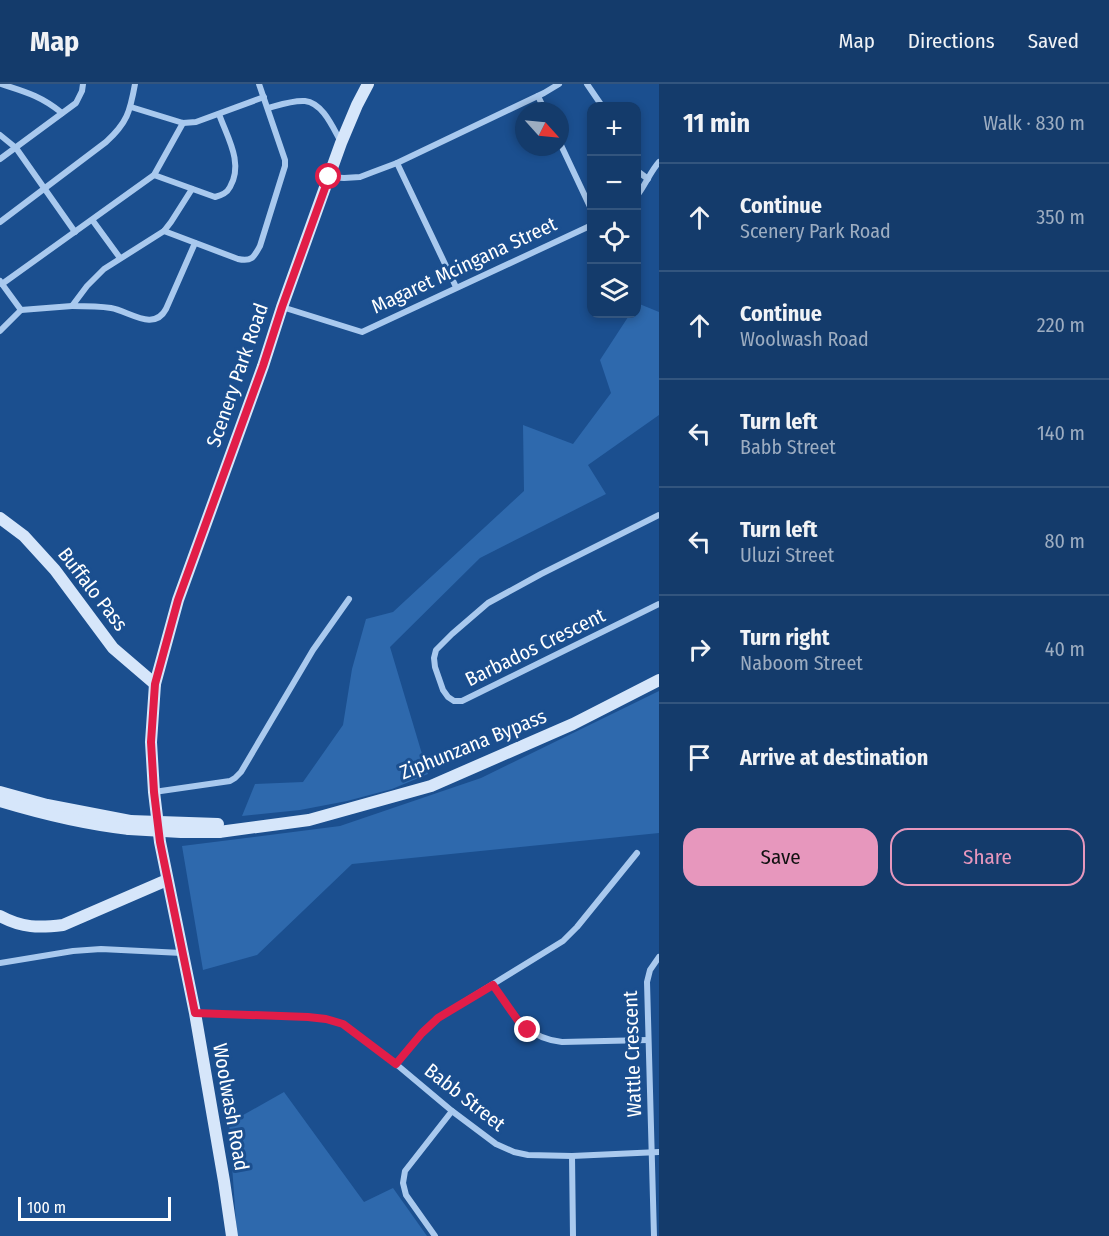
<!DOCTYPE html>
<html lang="en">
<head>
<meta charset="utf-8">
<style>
	body { margin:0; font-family:"Fira Sans Condensed",sans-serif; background:#1d4271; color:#f1f3f6 }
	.controls { position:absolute; right:18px; top:18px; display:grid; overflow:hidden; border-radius:12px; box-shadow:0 3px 9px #0003 }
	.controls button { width:54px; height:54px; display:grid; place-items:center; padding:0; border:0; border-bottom:2px solid #33557e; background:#143b6b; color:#f1f3f6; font:30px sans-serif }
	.compass { position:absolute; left:515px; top:18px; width:54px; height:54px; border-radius:50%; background:#143b6b; box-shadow:0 3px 9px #0003; rotate:117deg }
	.scale { position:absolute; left:18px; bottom:15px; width:153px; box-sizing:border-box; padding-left:6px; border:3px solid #fff; border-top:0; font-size:16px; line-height:21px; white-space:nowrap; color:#fff; -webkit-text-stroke:4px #1b4f8f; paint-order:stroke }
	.stop { position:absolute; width:18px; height:18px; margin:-14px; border:4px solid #e11d48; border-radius:50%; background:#fff }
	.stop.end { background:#e11d48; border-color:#fff; box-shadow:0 2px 6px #0008 }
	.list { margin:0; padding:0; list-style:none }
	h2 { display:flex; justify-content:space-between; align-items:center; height:78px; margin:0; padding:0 24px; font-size:26px }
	h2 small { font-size:20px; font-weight:400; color:#9dadc1 }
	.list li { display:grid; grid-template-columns:39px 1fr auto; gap:18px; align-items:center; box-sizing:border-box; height:108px; padding:0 24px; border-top:2px solid #33557e }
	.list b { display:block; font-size:22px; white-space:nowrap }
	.list p { margin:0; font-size:20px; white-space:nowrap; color:#9dadc1 }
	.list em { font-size:20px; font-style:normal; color:#9dadc1 }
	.actions { display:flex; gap:12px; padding:18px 24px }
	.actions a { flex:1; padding:14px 0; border:2px solid #e797bd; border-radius:18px; text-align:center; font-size:21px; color:#e797bd }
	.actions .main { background:#e797bd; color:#111 }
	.icon { flex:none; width:33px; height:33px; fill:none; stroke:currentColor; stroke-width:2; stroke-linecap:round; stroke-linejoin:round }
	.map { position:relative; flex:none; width:659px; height:1152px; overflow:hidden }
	header { display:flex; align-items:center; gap:36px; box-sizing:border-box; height:84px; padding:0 30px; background:#143b6b; border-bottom:2px solid #33557e }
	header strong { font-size:28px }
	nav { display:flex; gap:33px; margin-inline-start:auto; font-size:21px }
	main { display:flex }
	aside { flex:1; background:#143b6b }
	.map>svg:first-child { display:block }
</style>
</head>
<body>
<header>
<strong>Map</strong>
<nav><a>Map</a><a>Directions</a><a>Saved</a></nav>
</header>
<main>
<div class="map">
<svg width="659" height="1152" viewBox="0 0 659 1152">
	<rect width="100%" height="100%" fill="#1b4f8f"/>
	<g fill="#2e69ad">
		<path d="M637,219L659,228V331L588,381L606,410L480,474L390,563L428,690L392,705L347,717L300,726L242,732L255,700L303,698L343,641L352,585L366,535L393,528L524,407L523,341L573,360L611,309L600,276L630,230H636Z"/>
		<path d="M659,607V749L352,780L257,871L203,886L182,762L340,742L481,694Z"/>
		<path d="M284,1008L364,1118L393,1104L427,1152H237L229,1039Z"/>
	</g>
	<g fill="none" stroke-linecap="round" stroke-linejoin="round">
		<g stroke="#a9c9ee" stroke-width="6">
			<path d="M1,0C26,8 41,12 62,29"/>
			<path d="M587,0L602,22"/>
			<path d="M538,12L545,27"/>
			<path d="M131,23L183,39L196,38L264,13"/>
			<path d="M268,24C279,21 293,16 305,17C323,19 333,44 341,58"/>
			<path d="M0,51L16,64L75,148"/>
			<path d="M560,59L592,127"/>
			<path d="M0,75L76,19L82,7L83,0"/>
			<path d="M397,79L456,203"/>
			<path d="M636,86L648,95"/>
			<path d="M154,91L215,113C222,111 227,109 230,103C244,79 227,53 219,30"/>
			<path d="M329,93L344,94L360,93L373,88L397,79L544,9L559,0"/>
			<path d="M192,105L171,138L164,147L104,185L87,202L72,222C85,222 98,222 111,224C129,227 154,248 166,225L195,159"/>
			<path d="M636,113C645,102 650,88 659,78"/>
			<path d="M93,137L120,174"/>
			<path d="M0,138L106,58C127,39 130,28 135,0"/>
			<path d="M164,147L238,175C252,178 254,173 260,162L285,82V76L259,0"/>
			<path d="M0,197L2,200L154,91L183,39"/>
			<path d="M2,200L21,226L72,222"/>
			<path d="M282,223L362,248L592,141"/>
			<path d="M0,247L21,226"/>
			<path d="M659,431L541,490L488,519L452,550L436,566L434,574L435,583L443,606L448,613L454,617H462L659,520"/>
			<path d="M154,708L230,697L235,694L241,688L313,566L349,515"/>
			<path d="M0,879L73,867L101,865L182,869"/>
			<path d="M493,901C513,929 524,954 562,958L648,956"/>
			<path d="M195,929L308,933L326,935L343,940L396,980L452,1027L496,1060L514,1068L528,1071L572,1072L659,1068"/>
			<path d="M396,980L422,949L438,934L563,857L577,843L637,769"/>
			<path d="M572,1072L573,1152"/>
			<path d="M435,1152L406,1111L403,1099L405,1087L452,1027"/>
			<path d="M654,1152L647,898L650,886L659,873"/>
		</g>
		<g stroke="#d6e6fa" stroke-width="12">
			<path d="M0,434L24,452L55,486L113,564L155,600"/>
			<path d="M0,708L47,721L130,737"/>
			<path d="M0,717C43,730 84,740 129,745"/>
			<path d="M219,748L309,736L431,702L573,640L659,596"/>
			<path d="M0,832C22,844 39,844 63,841L167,796"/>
			<path d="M232,1152L224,1097L195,929L160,758L154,708L151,658L155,600L178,516L263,282L282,223L341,59L357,21L368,0"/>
		</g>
		<g stroke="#d6e6fa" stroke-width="12">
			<path d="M130,737L218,740"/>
			<path d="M129,745L181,748H219"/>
		</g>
	</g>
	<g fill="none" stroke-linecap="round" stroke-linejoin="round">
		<path stroke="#e11d48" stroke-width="8" d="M329,93L282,223L263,282L178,516L155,600L151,658L154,708L160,758L195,929L308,933L326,935L343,940L396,980L422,949L438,934L493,901L519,938L528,946"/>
	</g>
	<g text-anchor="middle" stroke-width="6" stroke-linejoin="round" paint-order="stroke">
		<g font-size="20" fill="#fff" stroke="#1b4f8f">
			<text transform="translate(464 181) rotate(-25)" y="7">Magaret Mcingana Street</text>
			<text transform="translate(237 291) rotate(-71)" y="7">Scenery Park Road</text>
			<text transform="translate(93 505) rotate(52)" y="7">Buffalo Pass</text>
			<text transform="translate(535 563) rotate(-26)" y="7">Barbados Crescent</text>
			<text transform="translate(473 660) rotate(-22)" y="7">Ziphunzana Bypass</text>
			<text transform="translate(632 970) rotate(-92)" y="7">Wattle Crescent</text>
			<text transform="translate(465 1013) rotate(38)" y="7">Babb Street</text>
			<text transform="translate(231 1023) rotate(80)" y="7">Woolwash Road</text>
		</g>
	</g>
</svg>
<div class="controls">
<button>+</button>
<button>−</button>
<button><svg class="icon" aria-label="locate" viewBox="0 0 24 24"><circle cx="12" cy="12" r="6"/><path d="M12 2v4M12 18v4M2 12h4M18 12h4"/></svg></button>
<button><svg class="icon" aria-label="layers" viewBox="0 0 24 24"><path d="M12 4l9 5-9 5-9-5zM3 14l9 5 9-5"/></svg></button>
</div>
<svg class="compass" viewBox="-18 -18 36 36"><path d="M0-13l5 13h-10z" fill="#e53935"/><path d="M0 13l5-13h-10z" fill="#9dadc1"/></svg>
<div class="scale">100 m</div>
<div class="stop" style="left:329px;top:93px"></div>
<div class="stop end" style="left:528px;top:946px"></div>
</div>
<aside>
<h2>11 min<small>Walk · 830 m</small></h2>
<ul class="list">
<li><svg class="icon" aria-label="ahead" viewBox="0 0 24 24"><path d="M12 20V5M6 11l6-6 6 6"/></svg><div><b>Continue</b><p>Scenery Park Road</p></div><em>350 m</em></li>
<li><svg class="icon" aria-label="ahead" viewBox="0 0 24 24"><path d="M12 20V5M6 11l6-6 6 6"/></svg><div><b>Continue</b><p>Woolwash Road</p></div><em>220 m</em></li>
<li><svg class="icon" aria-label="left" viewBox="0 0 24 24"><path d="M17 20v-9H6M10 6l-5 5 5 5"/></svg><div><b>Turn left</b><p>Babb Street</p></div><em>140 m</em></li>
<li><svg class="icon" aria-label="left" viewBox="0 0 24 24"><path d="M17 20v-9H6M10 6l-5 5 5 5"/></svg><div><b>Turn left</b><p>Uluzi Street</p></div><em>80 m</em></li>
<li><svg class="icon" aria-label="right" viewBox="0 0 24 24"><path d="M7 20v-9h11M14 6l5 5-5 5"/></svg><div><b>Turn right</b><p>Naboom Street</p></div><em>40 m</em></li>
<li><svg class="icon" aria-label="arrive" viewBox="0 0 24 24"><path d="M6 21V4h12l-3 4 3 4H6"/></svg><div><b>Arrive at destination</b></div></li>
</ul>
<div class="actions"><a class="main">Save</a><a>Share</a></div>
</aside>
</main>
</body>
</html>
